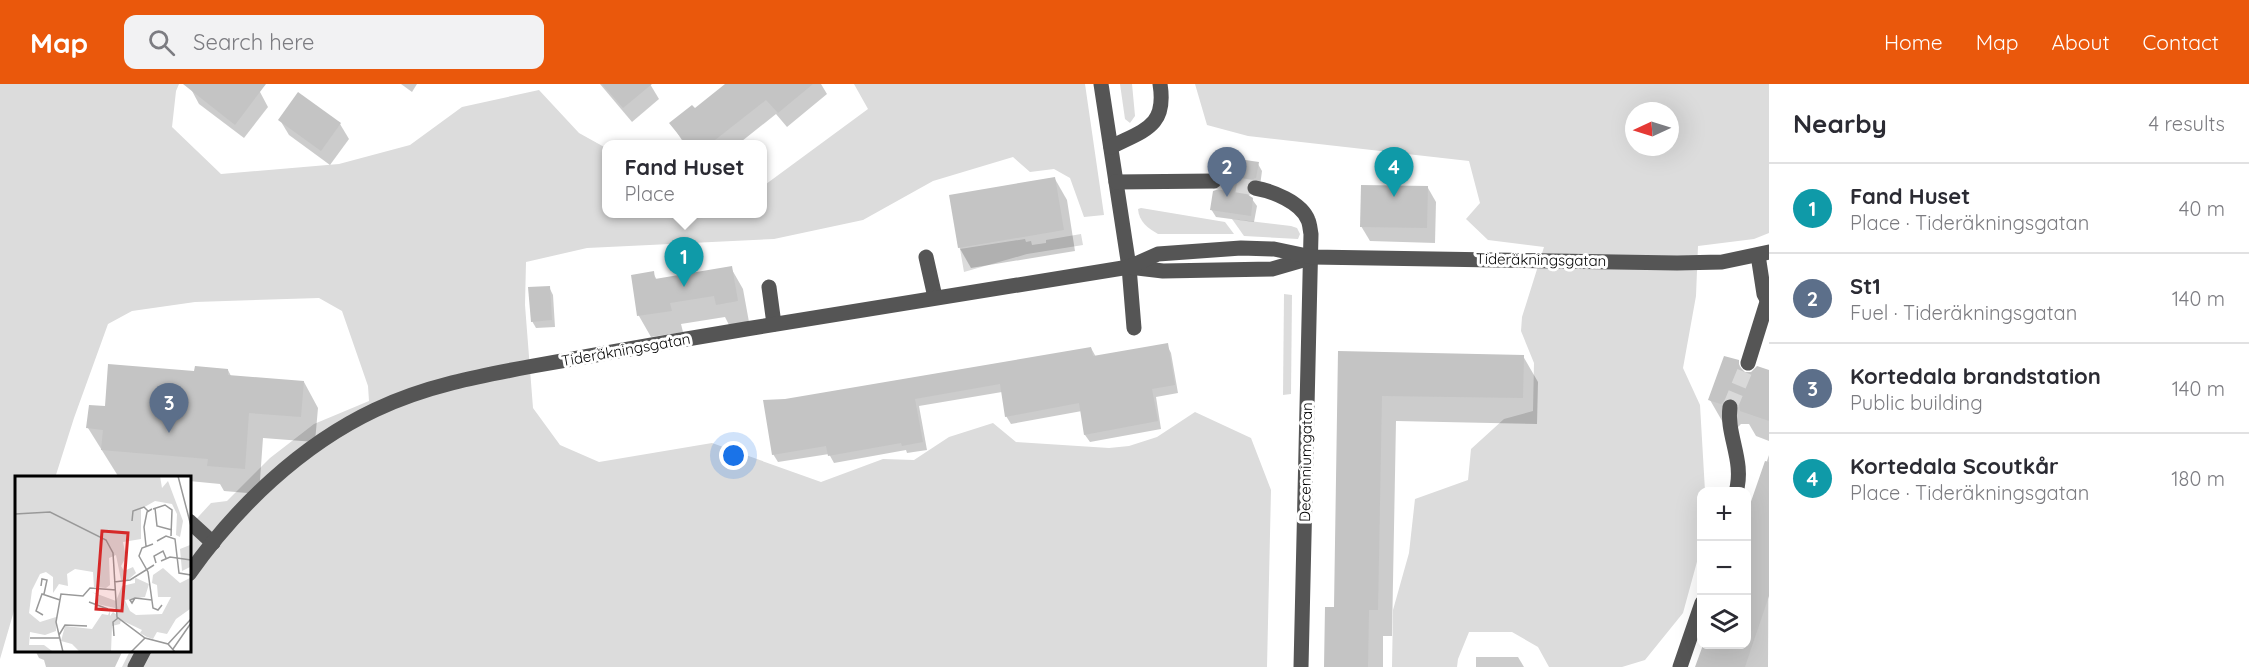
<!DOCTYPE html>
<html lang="en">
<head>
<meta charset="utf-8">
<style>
	body { margin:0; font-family:Quicksand,sans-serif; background:#f2f2f3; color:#2b2b33 }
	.controls { position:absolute; right:18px; bottom:18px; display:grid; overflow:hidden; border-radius:12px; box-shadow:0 6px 24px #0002 }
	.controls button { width:54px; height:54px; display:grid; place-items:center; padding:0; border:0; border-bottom:2px solid #e1e1e2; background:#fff; color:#2b2b33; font:30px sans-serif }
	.compass { position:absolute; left:1625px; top:18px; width:54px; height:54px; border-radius:50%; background:#fff; box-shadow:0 6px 24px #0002; rotate:266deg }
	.you { position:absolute; left:734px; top:372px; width:21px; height:21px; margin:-15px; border:4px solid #fff; border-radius:50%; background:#1a73e8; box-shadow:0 0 0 9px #1a73e833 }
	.badge { display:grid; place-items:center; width:39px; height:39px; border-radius:50%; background:#ea580c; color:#fff; font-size:20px; font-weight:700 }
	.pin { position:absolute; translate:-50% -50px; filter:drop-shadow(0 2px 3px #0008) }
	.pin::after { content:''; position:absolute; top:32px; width:21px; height:18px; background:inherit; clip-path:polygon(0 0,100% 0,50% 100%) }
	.popup { position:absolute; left:602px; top:56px; width:165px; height:78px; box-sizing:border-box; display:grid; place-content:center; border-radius:12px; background:#fff; filter:drop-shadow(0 2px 4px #0005); font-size:20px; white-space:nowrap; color:#7c7c81 }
	.popup b { font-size:22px; color:#2b2b33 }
	.popup::after { content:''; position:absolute; left:50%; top:100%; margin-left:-12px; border:12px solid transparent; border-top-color:#fff }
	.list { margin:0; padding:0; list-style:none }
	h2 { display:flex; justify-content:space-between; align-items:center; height:78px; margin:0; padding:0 24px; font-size:26px }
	h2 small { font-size:20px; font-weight:400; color:#7c7c81 }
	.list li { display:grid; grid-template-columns:39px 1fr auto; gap:18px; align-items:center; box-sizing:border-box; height:90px; padding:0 24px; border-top:2px solid #e1e1e2 }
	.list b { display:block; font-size:22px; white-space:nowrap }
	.list p { margin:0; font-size:20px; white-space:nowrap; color:#7c7c81 }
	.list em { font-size:20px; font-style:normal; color:#7c7c81 }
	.icon { flex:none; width:33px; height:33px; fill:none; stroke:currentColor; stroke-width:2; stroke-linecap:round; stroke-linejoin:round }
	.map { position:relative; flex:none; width:1769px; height:583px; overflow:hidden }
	header { display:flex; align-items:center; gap:36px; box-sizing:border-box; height:84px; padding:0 30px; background:#ea580c; color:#fff }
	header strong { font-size:28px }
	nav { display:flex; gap:33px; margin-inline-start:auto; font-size:21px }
	.search { width:420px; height:54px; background:#f2f2f3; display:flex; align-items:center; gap:15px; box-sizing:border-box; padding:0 21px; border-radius:12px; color:#7c7c81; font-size:22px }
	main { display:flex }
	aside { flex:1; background:#fff }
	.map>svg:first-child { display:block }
</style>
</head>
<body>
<header>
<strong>Map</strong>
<div class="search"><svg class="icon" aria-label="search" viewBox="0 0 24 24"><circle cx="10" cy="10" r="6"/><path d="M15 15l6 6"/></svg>Search here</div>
<nav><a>Home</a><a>Map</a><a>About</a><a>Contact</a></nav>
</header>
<main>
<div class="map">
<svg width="1769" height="583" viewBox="0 0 1769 583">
	<rect width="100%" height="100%" fill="#fff"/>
	<g fill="#dcdcdc" fill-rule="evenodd">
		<path d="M0,0H179L176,7L172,43L221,90L339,80L410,61L462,23L539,6L579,49L606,64V130H762V103L868,25L854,0H1085L1104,131L1084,133L1070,94L1054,85L1030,88L1013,73L933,97L863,136L774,155L587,164L526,178L525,221L533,324L560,361L599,378L712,359L821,398L883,375L914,376L949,353L993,339L1016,358L1109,364L1129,362L1157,353L1195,328L1251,354L1271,406L1267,583H122L130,567L189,566V443L211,419L227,417L270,374L314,340L369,317L368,302L342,227L319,214L195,218L132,227L108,240L74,334L55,394H16V520L0,575Z"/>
		<path d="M1120,0H1132L1135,32L1130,39L1125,35Z"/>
		<path d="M1195,0H1769V149L1754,155L1698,162L1696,212L1683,284L1700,321L1705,407L1702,408L1701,463L1683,529L1645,576L1622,583H1549L1538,563L1512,548H1469L1458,575L1457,583H1392L1393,526L1409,469L1415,415L1468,396L1471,365L1504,335L1533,327L1534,279L1521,247L1522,233L1544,163L1488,156L1466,135L1480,119L1469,77L1248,52L1207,41ZM1634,27H1670V63H1634Z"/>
		<path d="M1141,124L1225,138L1234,150H1158C1148,144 1139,138 1138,125Z"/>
		<path d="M1232,135L1291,142L1297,144L1300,150L1298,155L1244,152Z"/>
		<path d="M1081,150L1083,161L1027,170L964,188L960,165L1025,155L1026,158L1031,157L1032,161L1046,159V156Z"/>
		<path d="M1284,210L1292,211L1291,310L1283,311Z"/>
	</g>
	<g fill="#0003">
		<path d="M195,0H249L260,8L268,23L244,54L199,20L191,5Z"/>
		<path d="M401,0H417L412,8Z"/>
		<path d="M600,0H650L659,15L632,38Z"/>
		<path d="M752,0H821L827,10L787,43L776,30L737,61H685L671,39Z"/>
		<path d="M280,36L340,40L349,55L330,81L289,51Z"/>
		<path d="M1258,80L1262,87L1260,102L1252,104L1249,111L1257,122L1254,138L1216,133L1211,125L1226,97L1217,87Z"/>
		<path d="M1055,95L1067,116L1075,167L971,184L959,163Z"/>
		<path d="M1428,104L1436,118L1435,159L1370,157L1361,142Z"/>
		<path d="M731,184L743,205L749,238L729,241L725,233L681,240L683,248L651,253L639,232L632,192L653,189L657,196Z"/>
		<path d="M549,203L553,211L555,243L536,244L532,237Z"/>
		<path d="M1167,261L1171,269L1178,309L1156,313L1161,345L1090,358L1085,351L1082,327L1011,340L1006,332L1002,308L919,322L927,366L907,369L906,366L834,379L829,370L778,378L773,370L785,316L1091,264L1096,273Z"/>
		<path d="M1340,269L1523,272L1538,298L1537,340L1396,337L1392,552H1383V583H1326L1335,524Z"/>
		<path d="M1738,278L1744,290L1769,288V357L1756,352L1749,340H1741L1736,345L1725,342L1710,316Z"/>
		<path d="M228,286L231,292L304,298L318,324L315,358L263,354L259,410L224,407L220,400L189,397V394L118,392L88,344L106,324L196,289Z"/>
		<path d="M1769,371L1768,583H1697L1704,560H1746V437Z"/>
		<path d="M35,566H123L115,583H46L44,576L39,574Z"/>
		<path d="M1476,573H1518L1524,583H1476Z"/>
	</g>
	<g fill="#c4c4c4">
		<path d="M183,0H266L235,41Z"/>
		<path d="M602,0H652L623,24Z"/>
		<path d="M725,0H813L778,29L766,16L710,60H686L669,39L692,21L695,24Z"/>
		<path d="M298,8L341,39L321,67L278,36Z"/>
		<path d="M1218,72L1259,78L1256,94L1248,97L1245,103L1248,111L1253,114L1251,132L1210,126L1213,107L1219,105L1224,97L1222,92L1216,88Z"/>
		<path d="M1055,93L1064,146L958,164L949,111Z"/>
		<path d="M1361,101L1428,102L1427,144L1360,143Z"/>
		<path d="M732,182L738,217L716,221L714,212L670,219L672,227L637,232L631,191L654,187L655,195Z"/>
		<path d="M550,202L552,236L531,238L528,203Z"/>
		<path d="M1168,259L1175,301L1152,305L1158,337L1084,351L1079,319L1005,333L1000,300L915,315L923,358L902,362L901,359L828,372L826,362L772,371L763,316L785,315L1091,263L1093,272Z"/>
		<path d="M1338,267L1524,271L1523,314L1382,312L1378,526H1369L1368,583H1324L1325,523H1334Z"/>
		<path d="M1724,272L1739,276V282L1745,288H1751L1757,282L1769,286V337L1740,327L1739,319L1735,315L1726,314L1721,320L1708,316Z"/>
		<path d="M108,280L194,287L195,282L228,285V291L304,297L301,333L249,329L245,385L207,382L208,375L101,366L103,346L86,344L89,321L105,322Z"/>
		<path d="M1765,377L1769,378V512L1750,568L1745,583H1695L1703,561H1746V432Z"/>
	</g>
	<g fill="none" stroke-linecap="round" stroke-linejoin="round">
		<g stroke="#d9d9d9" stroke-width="15" stroke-dasharray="15 8" stroke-linecap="butt">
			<path d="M1214,97L1255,104"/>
			<path d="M1730,323L1748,279"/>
		</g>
		<g stroke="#555" stroke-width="15">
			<path d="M1101,0L1129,183L1134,244"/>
			<path d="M1111,63C1144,46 1167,43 1160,0"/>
			<path d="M1116,98L1214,97"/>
			<path d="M1255,104C1272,107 1301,118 1308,136C1310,140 1310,146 1311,150L1301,583"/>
			<path d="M1758,171L1764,210L1769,219"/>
			<path d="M926,173L935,213"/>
			<path d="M1129,183L1163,187L1272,185L1310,174"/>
			<path d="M769,203L774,240"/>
			<path d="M1748,279L1767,218"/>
			<path d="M1730,323C1726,351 1745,377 1736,408"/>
			<path d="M189,437L213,459"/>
			<path d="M189,490C236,423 301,361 375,326C425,302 479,292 533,282C578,274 624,266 669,258C822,232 975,207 1129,183L1158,170L1241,164L1274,165L1312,173L1677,179L1722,178L1769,168"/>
			<path d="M135,583L144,566"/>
			<path d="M1680,583L1702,519"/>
		</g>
	</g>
	<g text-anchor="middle" stroke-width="6" stroke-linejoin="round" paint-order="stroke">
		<g font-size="15" fill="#000" stroke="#fff">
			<text transform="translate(1541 176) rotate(1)" y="5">Tideräkningsgatan</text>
			<text transform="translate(626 266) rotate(-10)" y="5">Tideräkningsgatan</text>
			<text transform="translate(1306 378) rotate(-89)" y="5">Decenniumgatan</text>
		</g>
	</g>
	<g transform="translate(15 392)">
		<rect width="176" height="176" fill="#fff"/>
		<path d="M0,0H145L147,12L153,5L168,45L165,61L161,59L162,38L157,28L140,25L126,33V63L108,66L111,81L106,90L109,95L118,91L121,97L113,104H106L101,79L94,82L95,109L91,112L79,111L78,96L60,93L52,98L53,110L44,108L38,117V101L31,96L25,98L17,114L14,137L25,146L41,141V155L30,159L15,156L14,169H29L37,175H0ZM175,69V91L167,95L165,73ZM148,92L165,107L175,102V133L161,143L152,158L142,156L138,163L132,161L125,157L127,154L106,144L105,148L97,150L96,176L64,175L57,168L46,165L50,150L77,153L87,138L93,139L95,135V140L98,136L102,139L100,132L82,128L84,120L77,116L101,125L107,110L120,107V103L114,106L121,102L134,108L130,121L110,124L115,135L121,139L147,138L156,121H143L142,109L137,107L138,99Z" fill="#dcdcdc"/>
		<path fill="none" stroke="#999" stroke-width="1.5" d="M163,0L176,50M140,32L142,50L157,54M138,33L150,29L157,34L156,60M0,38L35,36L91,64L98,77L102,141L130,162L153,168L160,176M117,45L118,35L129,31L133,35M142,65L151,60L160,63L164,97L176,99M138,68L127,72L124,80L133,96L138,132L143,134L147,129M131,70L129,51L132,36L137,33M146,85L155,81L176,84M141,87L139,80L148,75L151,82M99,106L115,104L139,89M26,110L27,103L32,104L29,118M120,122L117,127L115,124L120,122L137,124M74,126L93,133M28,139L21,135L27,118L45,124M44,159L50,149L72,150M99,160L98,146L103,142M15,162H44M153,168L176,143M158,173L176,147M48,176L41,146L46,118L68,120L75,112L101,114M116,176L130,162"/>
		<path fill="#d62828" fill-opacity="0.15" stroke="#d62828" stroke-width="3" d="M87,55L113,57L107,135L81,133Z"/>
		<rect width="176" height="176" fill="none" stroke="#000" stroke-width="3"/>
	</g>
</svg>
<div class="controls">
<button>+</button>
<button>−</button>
<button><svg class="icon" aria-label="layers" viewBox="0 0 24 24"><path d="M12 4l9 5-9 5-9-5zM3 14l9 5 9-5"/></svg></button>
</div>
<svg class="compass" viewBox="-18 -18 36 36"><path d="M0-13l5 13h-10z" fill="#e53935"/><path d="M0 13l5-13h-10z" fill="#7c7c81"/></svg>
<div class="you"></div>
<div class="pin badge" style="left:684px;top:203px;background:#0f9aa8">1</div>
<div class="popup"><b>Fand Huset</b>Place</div>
<div class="pin badge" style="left:1227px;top:113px;background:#5c6f8a">2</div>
<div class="pin badge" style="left:169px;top:349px;background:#5c6f8a">3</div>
<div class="pin badge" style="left:1394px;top:113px;background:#0f9aa8">4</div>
</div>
<aside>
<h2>Nearby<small>4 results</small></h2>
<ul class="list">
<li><span class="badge" style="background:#0f9aa8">1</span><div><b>Fand Huset</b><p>Place · Tideräkningsgatan</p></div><em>40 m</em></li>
<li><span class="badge" style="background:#5c6f8a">2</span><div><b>St1</b><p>Fuel · Tideräkningsgatan</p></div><em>140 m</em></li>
<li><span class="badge" style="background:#5c6f8a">3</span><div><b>Kortedala brandstation</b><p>Public building</p></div><em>140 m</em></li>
<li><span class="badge" style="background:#0f9aa8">4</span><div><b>Kortedala Scoutkår</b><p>Place · Tideräkningsgatan</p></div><em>180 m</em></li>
</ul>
</aside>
</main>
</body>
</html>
